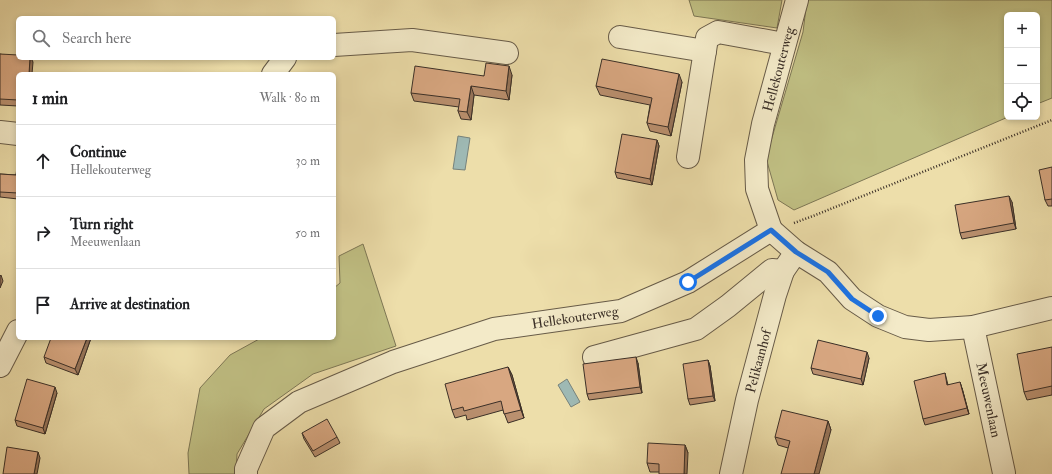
<!DOCTYPE html>
<html lang="en">
<head>
<meta charset="utf-8">
<style>
	body { margin:0; font-family:"IM FELL Double Pica",serif; background:#f2f2f2; color:#202124 }
	.controls { position:absolute; right:12px; top:12px; display:grid; overflow:hidden; border-radius:6px; box-shadow:0 2px 6px #0003 }
	.controls button { width:36px; height:36px; display:grid; place-items:center; padding:0; border:0; border-bottom:1px solid #e0e0e0; background:#fff; color:#202124; font:20px sans-serif }
	.stop { position:absolute; width:12px; height:12px; margin:-9px; border:3px solid #1a73e8; border-radius:50%; background:#fff }
	.stop.end { background:#1a73e8; border-color:#fff; box-shadow:0 1px 4px #0008 }
	.list { margin:0; padding:0; list-style:none }
	h2 { display:flex; justify-content:space-between; align-items:center; height:52px; margin:0; padding:0 16px; font-size:17px }
	h2 small { font-size:13px; font-weight:400; color:#757577 }
	.list li { display:grid; grid-template-columns:26px 1fr auto; gap:12px; align-items:center; box-sizing:border-box; height:72px; padding:0 16px; border-top:1px solid #e0e0e0 }
	.list b { display:block; font-size:15px; white-space:nowrap }
	.list p { margin:0; font-size:13px; white-space:nowrap; color:#757577 }
	.list em { font-size:13px; font-style:normal; color:#757577 }
	.icon { flex:none; width:22px; height:22px; fill:none; stroke:currentColor; stroke-width:2; stroke-linecap:round; stroke-linejoin:round }
	.map { position:relative; flex:none; width:1052px; height:474px; overflow:hidden }
	.search { position:absolute; background:#fff; box-shadow:0 2px 6px #0003; left:16px; top:16px; width:320px; height:44px; display:flex; align-items:center; gap:10px; box-sizing:border-box; padding:0 14px; border-radius:6px; color:#757577; font-size:15px }
	.panel { position:absolute; background:#fff; box-shadow:0 2px 6px #0003; left:16px; top:72px; width:320px; height:268px; border-radius:6px }
	.map>svg:first-child { display:block }
</style>
</head>
<body>
<div class="map">
<svg width="1052" height="474" viewBox="0 0 1052 474">
	<rect width="100%" height="100%" fill="#eddeaa"/>
	<filter id="stains"><feTurbulence type="fractalNoise" baseFrequency=".005" numOctaves="4"/><feColorMatrix values="0 0 0 0 .2 0 0 0 0 .09 0 0 0 0 .02 0 0 0 .5 -.17"/></filter>
	<radialGradient id="worn" r=".72"><stop offset=".6" stop-color="#630" stop-opacity="0"/><stop offset="1" stop-color="#630" stop-opacity=".3"/></radialGradient>
	<g fill="#c0bf83" stroke="#7d7755">
		<path d="M689,0H782L777,28L694,16Z"/>
		<path d="M807,0H1052V98L1037,104V15H1007L1008,117L794,210L778,200L766,158L803,32Z"/>
		<path d="M363,244L396,346L313,374L264,409L237,454L236,474H189L188,453L200,388L230,355L261,338H334V288L340,283L339,256Z"/>
	</g>
	<g fill="#9eb9b4" stroke="#76827c">
		<path d="M458,136L470,138L465,170L453,169Z"/>
		<path d="M567,379L580,402L571,407L558,385Z"/>
	</g>
	<g fill="none" stroke-linecap="round" stroke-linejoin="round">
		<defs>
			<g id="minor">
				<path d="M620,37L705,51"/>
				<path d="M334,45L412,40L507,53"/>
				<path d="M273,74L285,58"/>
				<path d="M0,132L18,134"/>
				<path d="M688,157L707,38L718,32L784,44"/>
				<path d="M771,230L796,252L828,272L852,299L878,316L905,327L929,330L973,327L1052,308"/>
				<path d="M771,230L757,189L756,160L763,124L797,0"/>
				<path d="M973,327L1004,473"/>
				<path d="M594,357L696,329L728,306L772,270L783,271"/>
				<path d="M0,366L18,331"/>
				<path d="M246,474V469L264,428L299,402L393,362L494,329L621,311L688,282L771,230"/>
				<path d="M731,474L747,400L775,295L783,271L796,252"/>
			</g>
		</defs>
		<use href="#minor" stroke="#675b48" stroke-width="24"/>
		<path stroke="#3a2f27" stroke-width="2.5" stroke-dasharray="1 2" stroke-linecap="butt" d="M794,223L813,216L1052,120"/>
		<use href="#minor" stroke="#f3eac8" stroke-width="22"/>
	</g>
	<g fill="#ba906f" stroke="#3a2f27">
		<path d="M0,54L33,62L18,74V106L0,105Z"/>
		<path d="M512,75L509,100L474,95L471,120L461,119L458,111L459,107L414,101L411,93L484,76Z"/>
		<path d="M682,82L671,136L650,131L647,123L650,105L600,95L596,86Z"/>
		<path d="M657,140L659,146L652,185L617,178L615,172Z"/>
		<path d="M18,167V199L0,197V174L16,175Z"/>
		<path d="M1052,167V206H1048L1045,200Z"/>
		<path d="M1012,202L1016,229L962,239L960,233Z"/>
		<path d="M91,338L78,375L46,363L44,357Z"/>
		<path d="M1052,347V395L1027,400L1024,392Z"/>
		<path d="M869,358L863,385L813,374L811,368Z"/>
		<path d="M708,360L710,366L715,401L690,405L688,399Z"/>
		<path d="M638,363L642,393L589,400L587,394Z"/>
		<path d="M508,367L512,375L524,418L508,423L503,410L467,420L466,415L455,418L452,410Z"/>
		<path d="M945,373L948,385L962,388L969,414L925,425L923,419Z"/>
		<path d="M57,393L45,434L17,426L15,420Z"/>
		<path d="M828,421L831,430L788,448L778,445L775,437Z"/>
		<path d="M302,433L337,437L340,443L315,457L304,439Z"/>
		<path d="M685,445L688,453L659,472H650L647,463Z"/>
	</g>
	<g fill="#97755a" stroke="#3a2f27">
		<path d="M30,58H31L33,62L32,74H29Z"/>
		<path d="M509,66L512,75L509,100L506,91Z"/>
		<path d="M679,74L682,82L671,136L668,127Z"/>
		<path d="M471,86L474,95L471,120L467,112Z"/>
		<path d="M657,140L659,146L652,185L650,179Z"/>
		<path d="M1009,196L1012,202L1016,229L1014,223Z"/>
		<path d="M1,275L3,281L0,288V276Z"/>
		<path d="M87,338H91L78,375L75,369Z"/>
		<path d="M867,352L869,358L863,385L861,379Z"/>
		<path d="M636,357L638,363L642,393L640,387Z"/>
		<path d="M708,360L710,366L715,401L713,396Z"/>
		<path d="M508,367L512,375L524,418L521,410Z"/>
		<path d="M960,382L962,388L969,414L967,408Z"/>
		<path d="M55,387L57,393L45,434L43,428Z"/>
		<path d="M828,421L831,430L819,474H814Z"/>
		<path d="M685,445L688,453L687,474H684Z"/>
		<path d="M38,452L40,458L37,474H34Z"/>
	</g>
	<g fill="#d8a781" stroke="#3a2f27">
		<path d="M0,54L18,55V58H30L29,74H18V100L0,99Z"/>
		<path d="M602,59L679,74L668,127L647,123L652,98L596,86Z"/>
		<path d="M486,63L509,66L506,91L471,86L467,112L458,111L460,99L411,93L415,66L484,76Z"/>
		<path d="M622,134L657,140L650,179L615,172Z"/>
		<path d="M17,167H18V193L0,192V174L16,175Z"/>
		<path d="M1052,167V199L1045,200L1039,170Z"/>
		<path d="M1009,196L1014,223L960,233L955,205Z"/>
		<path d="M51,338H87L75,369L44,357Z"/>
		<path d="M818,340L867,352L861,379L811,368Z"/>
		<path d="M1052,347V386L1024,392L1017,354Z"/>
		<path d="M636,357L640,387L587,394L583,364Z"/>
		<path d="M708,360L713,396L688,399L683,364Z"/>
		<path d="M508,367L521,410L504,414L501,401L464,411L463,407L452,410L445,384Z"/>
		<path d="M945,373L947,385L960,382L967,408L923,419L914,381Z"/>
		<path d="M27,379L55,387L43,428L15,420Z"/>
		<path d="M782,410L828,421L814,474H781L790,441L775,437Z"/>
		<path d="M327,419L337,437L313,451L302,433Z"/>
		<path d="M648,443L685,445L684,474H659V464L647,463Z"/>
		<path d="M7,447L38,452L34,474H3Z"/>
	</g>
	<g fill="none" stroke-linecap="round" stroke-linejoin="round">
		<path stroke="#1a73e8" stroke-width="5" d="M688,282L771,230L796,252L828,272L852,299L878,316"/>
	</g>
	<g text-anchor="middle" stroke-width="3" stroke-linejoin="round" paint-order="stroke">
		<g font-size="14" fill="#3a2f27" stroke="#f3eac8">
			<text transform="translate(778 69) rotate(-75)" y="5">Hellekouterweg</text>
			<text transform="translate(575 317) rotate(-9)" y="5">Hellekouterweg</text>
			<text transform="translate(758 361) rotate(-75)" y="5">Pelikaanhof</text>
			<text transform="translate(989 400) rotate(78)" y="5">Meeuwenlaan</text>
		</g>
	</g>
	<rect width="100%" height="100%" filter="url(#stains)"/>
	<rect width="100%" height="100%" fill="url(#worn)"/>
</svg>
<div class="controls">
<button>+</button>
<button>−</button>
<button><svg class="icon" aria-label="locate" viewBox="0 0 24 24"><circle cx="12" cy="12" r="6"/><path d="M12 2v4M12 18v4M2 12h4M18 12h4"/></svg></button>
</div>
<div class="stop" style="left:688px;top:282px"></div>
<div class="stop end" style="left:878px;top:316px"></div>
<div class="search"><svg class="icon" aria-label="search" viewBox="0 0 24 24"><circle cx="10" cy="10" r="6"/><path d="M15 15l6 6"/></svg>Search here</div>
<section class="panel">
<h2>1 min<small>Walk · 80 m</small></h2>
<ul class="list">
<li><svg class="icon" aria-label="ahead" viewBox="0 0 24 24"><path d="M12 20V5M6 11l6-6 6 6"/></svg><div><b>Continue</b><p>Hellekouterweg</p></div><em>30 m</em></li>
<li><svg class="icon" aria-label="right" viewBox="0 0 24 24"><path d="M7 20v-9h11M14 6l5 5-5 5"/></svg><div><b>Turn right</b><p>Meeuwenlaan</p></div><em>50 m</em></li>
<li><svg class="icon" aria-label="arrive" viewBox="0 0 24 24"><path d="M6 21V4h12l-3 4 3 4H6"/></svg><div><b>Arrive at destination</b></div></li>
</ul>
</section>
</div>
</body>
</html>
